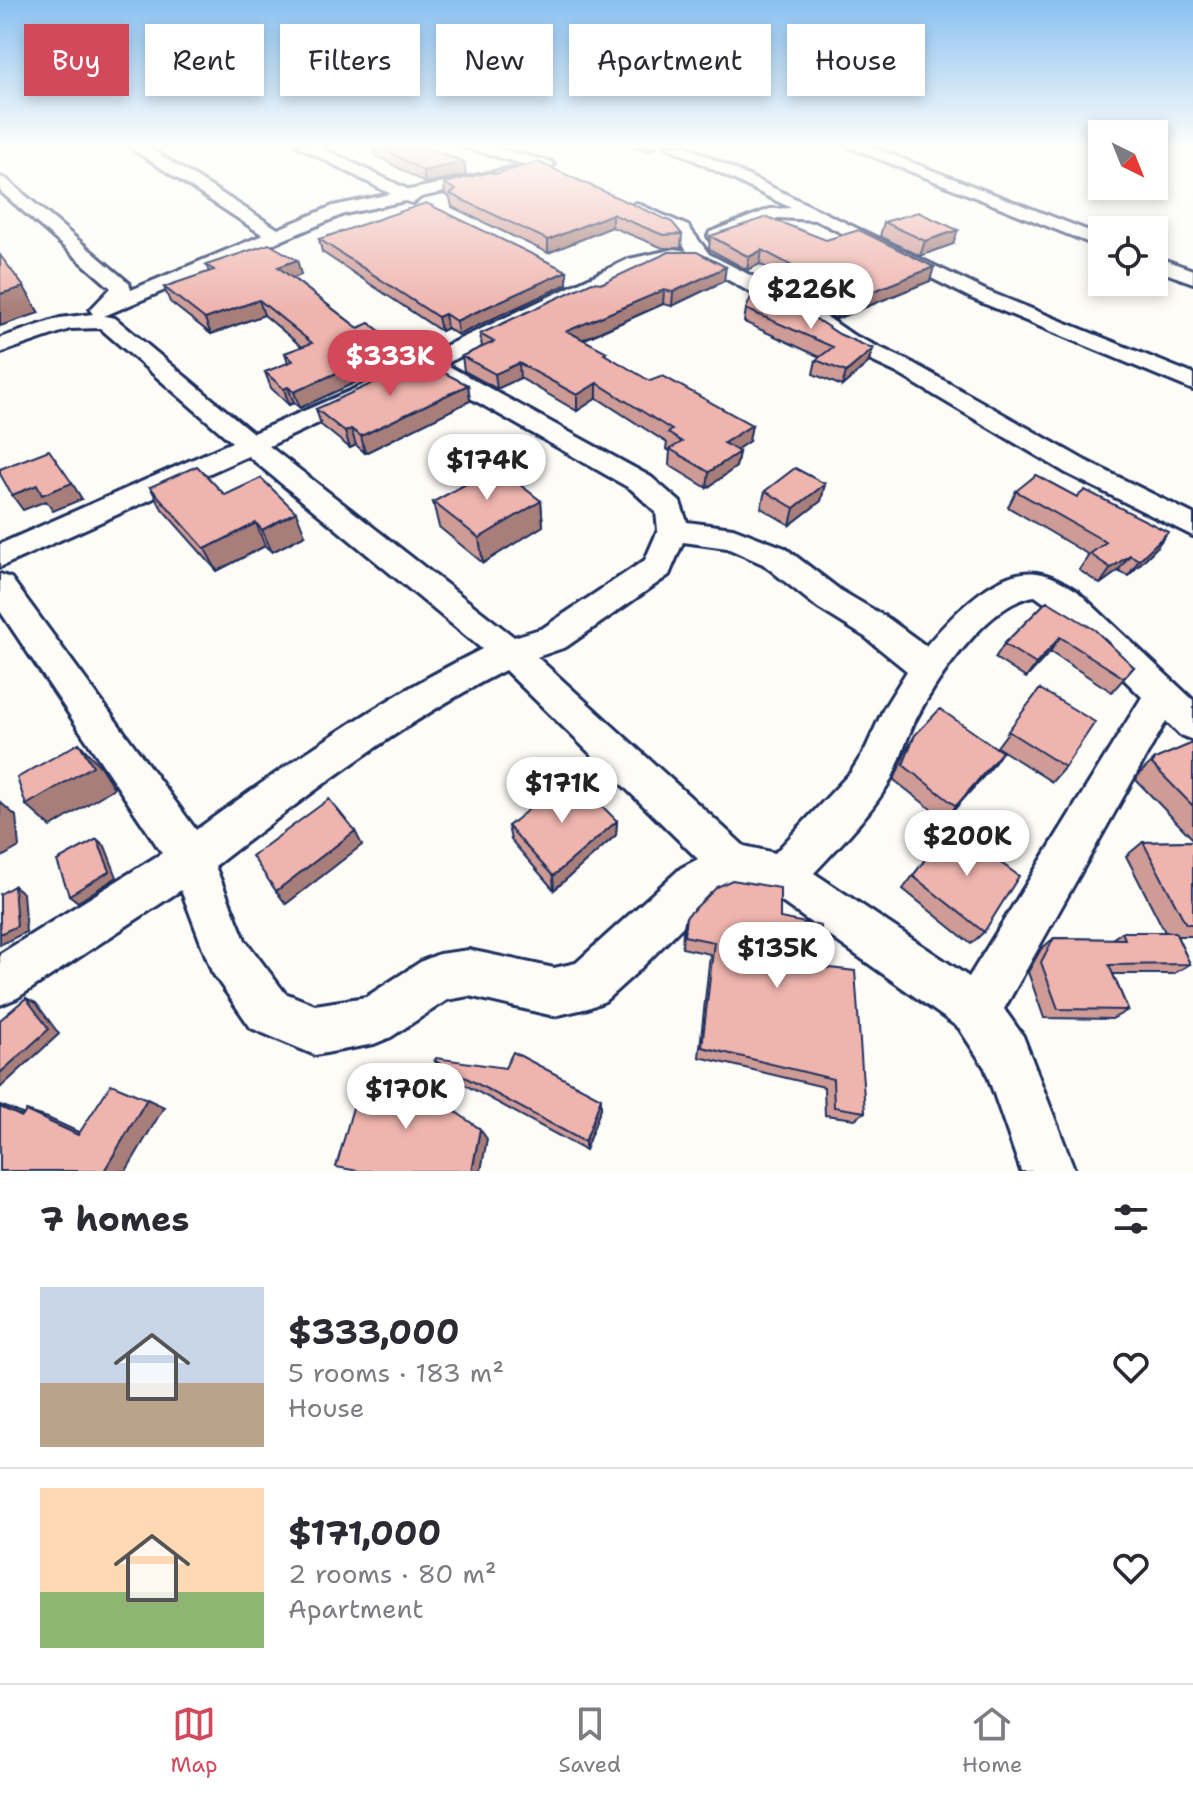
<!DOCTYPE html>
<html lang="en">
<head>
<meta charset="utf-8">
<style>
	:root { --surface:#fff; --page:#f7f7f7; --text:#2b2b33; --muted:#7c7c81; --line:#e1e1e2; --accent:#d1495b }
	body { margin:0; font-family:"Shantell Sans",sans-serif; background:var(--page); color:var(--text); height:100vh; display:flex; flex-direction:column; font-size:30px; white-space:nowrap }
	* { box-sizing:border-box; margin:0 }
	p { font-size:26px; color:var(--muted) }
	.icon { flex:none; width:44px; height:44px; fill:none; stroke:currentColor; stroke-width:2; stroke-linecap:round; stroke-linejoin:round }
	.map { position:relative; height:1171px; overflow:hidden }
	.drawer { display:flex; flex-direction:column; background:var(--surface); flex:1 }
	.drawer>* { flex:none }
	.banner { position:absolute; left:24px; top:24px; width:1146px; height:72px; display:flex; gap:16px }
	.needle { width:52px; rotate:137deg }
	.fabs { position:absolute; left:1088px; top:120px; display:grid; gap:16px }
	.fabs a { display:grid; place-items:center; width:80px; height:80px; border-radius:0px; background:var(--surface); box-shadow:0 4px 12px #0003; font-size:40px }
	.price { position:absolute; translate:-50% -68px; padding:0 18px; border-radius:28px; background:#fff; color:#222; font-size:26px; line-height:52px; filter:drop-shadow(0 2px 4px #0008) }
	.price::after { content:''; position:absolute; left:50%; top:48px; width:24px; height:18px; margin-left:-12px; background:inherit; clip-path:polygon(0 0,100% 0,50% 100%) }
	.price.current { background:var(--accent); color:#fff }
	ul { padding:0; list-style:none }
	li { display:flex; align-items:center; gap:24px; height:200px; padding:0 40px }
	li+li { border-top:2px solid var(--line) }
	li span { display:grid; place-items:center; flex:none; width:224px; height:160px; border-radius:0px; color:#555 }
	li>.icon { margin-inline-start:auto }
	span .icon { width:96px; height:96px; fill:#fffc; stroke-width:1 }
	li b { font-size:34px }
	h2 { display:flex; justify-content:space-between; align-items:center; height:96px; padding:0 40px; font-size:34px }
	.tag { padding:0 28px; border-radius:0px; background:var(--surface); box-shadow:0 4px 12px #0003; font-size:28px; line-height:72px }
	.tag.current { background:var(--accent); color:#fff }
	.dock { display:flex; justify-content:space-around; align-items:center; height:112px; border-top:2px solid var(--line); background:var(--surface); font-size:22px; color:var(--muted) }
	.dock a { display:grid; justify-items:center; gap:4px }
	.dock .current { color:var(--accent) }
	.map>svg:first-child { display:block }
</style>
</head>
<body>
<div class="map">
<svg width="1193" height="1171" viewBox="0 0 1193 1171">
	<rect width="100%" height="100%" fill="#fdfcf7"/>
	<filter id="ink" filterUnits="userSpaceOnUse"><feTurbulence type="fractalNoise" baseFrequency=".0125" numOctaves="2"/><feDisplacementMap in="SourceGraphic" scale="16" xChannelSelector="R" yChannelSelector="G"/><feConvolveMatrix kernelMatrix="1 2 1 2 8 2 1 2 1" color-interpolation-filters="sRGB"/></filter>
	<g filter="url(#ink)">
		<g fill="none" stroke-linecap="round" stroke-linejoin="round">
			<!-- street casing -->
			<g stroke="#1b2f5e" stroke-width="6">
				<path id="street" d="M 128,146 L 146,146 L 278,229 L 333,206 L 391,194 L 298,146 L 318,146 L 409,190 L 526,165 L 460,146 L 488,146 L 552,162 L 554,165 L 546,170 L 421,197 L 413,203 L 405,201 L 344,214 L 104,316 L 115,318 L 253,433 L 350,391 L 629,259 L 675,249 L 687,251 L 676,234 L 630,212 L 627,208 L 636,203 L 688,226 L 709,254 L 814,308 L 853,335 L 913,363 L 1086,461 L 1193,514 L 1193,536 L 1066,473 L 897,373 L 837,345 L 798,318 L 697,263 L 675,261 L 642,268 L 445,364 L 651,477 L 680,502 L 687,522 L 733,528 L 785,548 L 840,590 L 889,619 L 926,646 C 950,618 996,567 1037,573 C 1052,575 1064,583 1077,591 L 1193,700 L 1193,740 L 1180,735 L 1166,721 L 1004,1009 L 1023,1036 L 1075,1171 L 1021,1171 L 985,1068 L 959,1028 L 772,895 L 735,886 L 711,898 L 637,972 L 605,1001 L 588,1008 L 554,1016 L 469,996 L 447,1000 L 391,1037 L 374,1044 L 315,1055 L 251,1028 L 212,972 L 181,890 L 17,998 L 0,1005 L 0,954 L 162,853 L 0,611 L 0,574 L 11,578 L 196,830 C 287,764 381,699 482,649 L 248,456 L 0,567 L 0,544 L 232,442 L 100,328 L 70,329 L 0,353 L 0,338 L 60,318 L 93,314 L 90,310 L 111,288 L 0,191 L 0,177 L 6,179 L 129,283 L 131,290 L 263,235 ZM 426,373 L 631,489 L 656,512 L 658,530 L 645,560 L 543,628 L 514,637 L 269,446 ZM 683,542 L 727,548 L 763,564 L 818,608 L 865,637 L 907,671 L 884,708 L 865,750 L 851,772 L 775,853 L 744,846 L 537,657 L 566,647 L 669,575 ZM 1035,596 L 1053,609 L 1142,697 L 969,977 L 814,873 C 841,844 869,816 889,783 C 900,763 905,741 915,721 C 935,682 988,602 1035,596 ZM 505,670 L 698,859 L 681,868 L 576,963 L 554,968 L 469,950 L 439,954 L 422,961 L 366,997 L 315,1005 L 285,993 L 245,940 L 215,866 C 307,795 401,723 505,670 Z
					M 666,146 L 686,146 L 987,291 L 1193,374 L 1193,390 L 973,299 L 816,220 L 778,218 L 724,240 L 710,240 L 708,236 L 710,232 L 770,209 L 791,208 Z
					M 847,146 L 869,146 L 1102,236 L 1102,248 Z
					M 1154,256 L 1193,270 L 1193,283 L 1154,269 Z"/>
			</g>
			<!-- street -->
			<use href="#street" fill="#fdfcf7" fill-rule="evenodd"/>
		</g>
		<!-- wall -->
		<path fill="#ce9b96" stroke="#1b2f5e" stroke-width="2" d="M 373,146 L 423,146 L 464,162 L 466,175 L 425,183 L 374,154 Z
			M 634,146 L 658,146 L 647,151 Z
			M 490,172 L 682,234 L 681,248 L 663,248 L 612,227 L 548,253 L 452,207 L 450,198 L 445,195 L 444,183 Z
			M 884,222 L 953,244 L 920,256 L 880,236 Z
			M 710,236 L 930,281 L 836,319 L 818,307 L 820,297 L 760,264 L 747,270 L 709,249 Z
			M 319,239 L 567,271 L 567,284 L 458,335 L 447,328 L 441,331 L 322,252 Z
			M 297,260 L 301,275 L 293,278 L 358,328 L 399,345 L 402,361 L 300,408 L 294,403 L 289,405 L 271,388 L 265,372 L 288,363 L 285,353 L 302,347 L 264,315 L 211,334 L 170,302 L 164,287 L 209,272 L 206,265 Z
			M 724,281 L 672,306 L 663,304 L 583,340 L 607,356 L 749,441 L 736,450 L 739,452 L 736,467 L 707,488 L 669,465 L 670,451 L 666,449 L 667,443 L 597,398 L 577,411 L 520,378 L 497,389 L 464,371 L 462,356 L 482,347 L 480,334 L 603,283 Z
			M 746,309 L 873,349 L 868,363 L 842,386 L 813,374 L 816,360 L 820,357 L 744,322 Z
			M 468,385 L 470,401 L 365,453 L 356,445 L 350,448 L 321,425 L 316,409 Z
			M 825,484 L 821,501 L 790,525 L 761,508 L 765,491 Z
			M 150,487 L 225,495 L 305,535 L 272,552 L 265,546 L 217,571 L 162,509 Z
			M 1016,491 L 1156,548 L 1128,576 L 1118,571 L 1100,584 L 1079,570 L 1089,555 L 1008,507 Z
			M 541,501 L 543,526 L 483,563 L 439,527 L 433,502 Z
			M 1047,601 L 1134,667 L 1112,692 L 1050,652 L 1026,678 L 995,658 L 1004,644 Z
			M 1040,689 L 1065,767 L 1052,782 L 997,747 Z
			M 915,735 L 1002,752 L 991,768 L 945,820 L 894,780 L 906,751 Z
			M 1193,743 L 1193,839 L 1136,780 L 1139,774 L 1155,759 Z
			M 617,821 L 616,835 L 554,890 L 511,840 L 508,826 Z
			M 950,826 L 984,932 L 971,944 L 903,889 Z
			M 1193,841 L 1193,936 L 1177,936 L 1190,964 L 1173,974 L 1113,974 L 1128,1010 L 1112,1019 L 1044,1018 L 1028,972 L 1041,949 L 1054,938 L 1112,939 L 1122,932 L 1165,932 L 1126,856 L 1143,842 Z
			M 686,917 L 780,918 L 821,967 L 865,1112 L 855,1119 L 825,1115 L 824,1087 L 699,1057 L 710,954 L 682,948 L 683,930 Z
			M 435,1061 L 601,1108 L 585,1150 L 443,1073 Z"/>
		<!-- shaded-wall -->
		<path fill="#a77e7a" stroke="#1b2f5e" stroke-width="2" d="M 647,146 L 658,146 L 647,151 Z
			M 464,162 L 466,175 L 425,183 L 423,171 Z
			M 612,214 L 612,227 L 548,253 L 548,240 Z
			M 958,230 L 953,244 L 920,256 L 925,241 Z
			M 762,250 L 760,264 L 747,270 L 749,257 Z
			M 297,260 L 301,275 L 283,282 L 278,267 Z
			M 726,267 L 724,281 L 672,306 L 673,292 Z
			M 934,267 L 930,281 L 836,319 L 839,305 Z
			M 567,271 L 567,284 L 458,335 L 456,321 Z
			M 24,287 L 39,313 L 0,326 L 0,294 Z
			M 664,290 L 663,304 L 568,346 L 567,331 Z
			M 259,300 L 264,315 L 211,334 L 205,319 Z
			M 445,314 L 447,328 L 441,331 L 438,317 Z
			M 399,345 L 402,361 L 300,408 L 294,392 Z
			M 873,349 L 868,363 L 842,386 L 846,372 Z
			M 519,363 L 520,378 L 497,389 L 495,374 Z
			M 597,383 L 597,398 L 577,411 L 577,395 Z
			M 468,385 L 470,401 L 365,453 L 361,436 Z
			M 288,387 L 294,403 L 289,405 L 284,389 Z
			M 752,425 L 749,441 L 722,459 L 724,443 Z
			M 351,429 L 356,445 L 350,448 L 345,432 Z
			M 739,452 L 736,467 L 707,488 L 709,472 Z
			M 72,483 L 82,499 L 53,511 L 46,501 L 23,510 L 12,495 L 37,485 Z
			M 825,484 L 821,501 L 790,525 L 794,508 Z
			M 541,501 L 543,526 L 483,563 L 479,538 Z
			M 296,512 L 305,535 L 272,552 L 262,530 Z
			M 256,523 L 265,546 L 217,571 L 205,549 Z
			M 1168,532 L 1156,548 L 1128,576 L 1139,560 Z
			M 1130,555 L 1118,571 L 1100,584 L 1111,568 Z
			M 1060,637 L 1050,652 L 1026,678 L 1036,664 Z
			M 79,743 L 100,766 L 114,788 L 51,827 L 26,805 Z
			M 1002,752 L 991,768 L 945,820 L 956,806 Z
			M 0,802 L 16,816 L 19,847 L 0,858 Z
			M 617,821 L 616,835 L 554,890 L 553,876 Z
			M 355,831 L 362,845 L 286,904 L 276,891 Z
			M 97,839 L 105,846 L 117,877 L 78,902 L 69,895 Z
			M 14,886 L 23,893 L 26,932 L 0,945 L 0,934 Z
			M 26,998 L 36,1003 L 59,1034 L 0,1088 L 0,1073 Z
			M 601,1098 L 601,1108 L 585,1150 L 585,1142 Z
			M 147,1099 L 164,1107 L 126,1171 L 104,1171 Z
			M 0,1105 L 11,1109 L 44,1124 L 22,1117 L 0,1107 Z
			M 26,1111 L 48,1118 L 98,1141 L 78,1135 Z
			M 480,1129 L 487,1139 L 481,1171 L 472,1171 Z"/>
		<!-- building -->
		<path fill="#efb4ae" stroke="#1b2f5e" stroke-width="2" d="M 380,146 L 423,146 L 464,162 L 423,171 Z
			M 538,162 L 672,222 L 682,234 L 663,235 L 612,214 L 548,240 L 450,194 L 456,190 L 444,183 L 490,172 L 495,174 Z
			M 426,203 L 567,271 L 456,321 L 445,314 L 438,317 L 319,239 Z
			M 918,212 L 958,230 L 925,241 L 884,222 Z
			M 767,217 L 826,240 L 859,230 L 934,267 L 839,305 L 821,293 L 832,287 L 762,250 L 749,257 L 710,236 Z
			M 269,244 L 297,260 L 278,267 L 358,328 L 369,323 L 399,345 L 294,392 L 288,387 L 284,389 L 265,372 L 293,361 L 285,353 L 312,343 L 259,300 L 205,319 L 164,287 L 214,270 L 206,265 Z
			M 669,252 L 697,252 L 726,267 L 673,292 L 664,290 L 567,331 L 607,352 L 604,354 L 650,381 L 663,376 L 752,425 L 724,443 L 739,452 L 709,472 L 670,449 L 682,442 L 668,433 L 672,430 L 597,383 L 577,395 L 519,363 L 495,374 L 462,356 L 494,342 L 480,334 L 592,282 L 603,283 Z
			M 0,255 L 24,287 L 0,294 Z
			M 754,290 L 802,310 L 839,334 L 873,349 L 846,372 L 816,360 L 833,347 L 746,309 Z
			M 421,361 L 468,385 L 361,436 L 351,429 L 345,432 L 316,409 Z
			M 49,450 L 72,483 L 42,495 L 37,485 L 12,495 L 0,474 L 0,469 Z
			M 197,466 L 225,495 L 261,478 L 296,512 L 262,530 L 256,523 L 205,549 L 150,487 Z
			M 497,467 L 541,501 L 479,538 L 433,502 Z
			M 795,468 L 825,484 L 794,508 L 765,491 Z
			M 1036,475 L 1077,497 L 1085,490 L 1168,532 L 1139,560 L 1130,555 L 1111,568 L 1090,554 L 1106,542 L 1016,491 Z
			M 1047,601 L 1095,630 L 1134,667 L 1124,678 L 1060,637 L 1036,664 L 1004,644 Z
			M 1040,689 L 1095,722 L 1065,767 L 1008,731 Z
			M 940,709 L 1002,752 L 956,806 L 903,765 L 915,735 Z
			M 79,743 L 93,766 L 26,805 L 17,778 Z
			M 1193,743 L 1193,806 L 1152,764 L 1155,759 Z
			M 571,775 L 617,821 L 553,876 L 508,826 Z
			M 329,799 L 355,831 L 276,891 L 252,856 Z
			M 950,826 L 1019,876 L 984,932 L 913,876 Z
			M 97,839 L 110,871 L 69,895 L 57,861 Z
			M 1193,841 L 1193,924 L 1186,924 L 1143,842 Z
			M 732,880 L 780,888 L 780,918 L 821,926 L 821,967 L 855,971 L 865,1112 L 834,1107 L 833,1079 L 702,1047 L 714,942 L 684,936 L 686,917 L 717,887 Z
			M 14,886 L 17,926 L 0,934 L 0,894 Z
			M 1122,932 L 1175,932 L 1190,964 L 1109,965 L 1128,1010 L 1058,1009 L 1041,962 L 1054,938 L 1125,939 Z
			M 26,998 L 49,1029 L 0,1073 L 0,1020 Z
			M 513,1052 L 601,1098 L 585,1142 L 435,1061 L 436,1058 L 505,1068 Z
			M 362,1076 L 416,1084 L 480,1129 L 472,1171 L 358,1171 L 336,1167 Z
			M 111,1084 L 147,1099 L 104,1171 L 0,1171 L 0,1107 L 22,1117 L 26,1111 L 78,1135 Z"/>
	</g>
	<!-- sky -->
	<linearGradient id="sky" x2="0" y2="1"><stop stop-color="#89c0f0"/><stop offset="0.47" stop-color="#fefefb"/><stop offset="1" stop-color="#fefefb" stop-opacity="0"/></linearGradient>
	<rect width="1193" height="310" fill="url(#sky)"/>
</svg>
<div class="fabs">
<a><svg class="needle" viewBox="-14 -14 28 28"><path d="M0-13l5 13h-10z" fill="#e53935"/><path d="M0 13l5-13h-10z" fill="#7c7c81"/></svg></a>
<a><svg class="icon" aria-label="locate" viewBox="0 0 24 24"><circle cx="12" cy="12" r="6"/><path d="M12 2v4M12 18v4M2 12h4M18 12h4"/></svg></a>
</div>
<b class="price" style="left:811px;top:331px">$226K</b>
<b class="price current" style="left:390px;top:398px">$333K</b>
<b class="price" style="left:487px;top:502px">$174K</b>
<b class="price" style="left:562px;top:825px">$171K</b>
<b class="price" style="left:967px;top:878px">$200K</b>
<b class="price" style="left:777px;top:990px">$135K</b>
<b class="price" style="left:406px;top:1131px">$170K</b>
<div class="banner">
<a class="tag current">Buy</a>
<a class="tag">Rent</a>
<a class="tag">Filters</a>
<a class="tag">New</a>
<a class="tag">Apartment</a>
<a class="tag">House</a>
</div>
</div>
<section class="drawer">
<h2>7 homes<svg class="icon" aria-label="filters" viewBox="0 0 24 24"><path d="M4 7h16M4 17h16"/><circle cx="9" cy="7" r="2"/><circle cx="15" cy="17" r="2"/></svg></h2>
<ul>
<li><span style="background:linear-gradient(#c9d6e8 60%,#b9a48a 0)"><svg class="icon" aria-label="home" viewBox="0 0 24 24"><path d="M3 11l9-7 9 7M6 9v11h12V9"/></svg></span><div><b>$333,000</b><p>5 rooms · 183 m²</p><p>House</p></div><svg class="icon" aria-label="heart" viewBox="0 0 24 24"><path d="M12 20l-8-8c-3-5 5-10 8-4 3-6 11-1 8 4z"/></svg></li>
<li><span style="background:linear-gradient(#ffd9b3 65%,#8fb573 0)"><svg class="icon" aria-label="home" viewBox="0 0 24 24"><path d="M3 11l9-7 9 7M6 9v11h12V9"/></svg></span><div><b>$171,000</b><p>2 rooms · 80 m²</p><p>Apartment</p></div><svg class="icon" aria-label="heart" viewBox="0 0 24 24"><path d="M12 20l-8-8c-3-5 5-10 8-4 3-6 11-1 8 4z"/></svg></li>
</ul>
</section>
<nav class="dock">
<a class="current"><svg class="icon" aria-label="map" viewBox="0 0 24 24"><path d="M3 6l6-2 6 2 6-2v14l-6 2-6-2-6 2zM9 4v14M15 6v14"/></svg>Map</a>
<a><svg class="icon" aria-label="saved" viewBox="0 0 24 24"><path d="M7 4h10v16l-5-4-5 4z"/></svg>Saved</a>
<a><svg class="icon" aria-label="home" viewBox="0 0 24 24"><path d="M3 11l9-7 9 7M6 9v11h12V9"/></svg>Home</a>
</nav>
</body>
</html>
